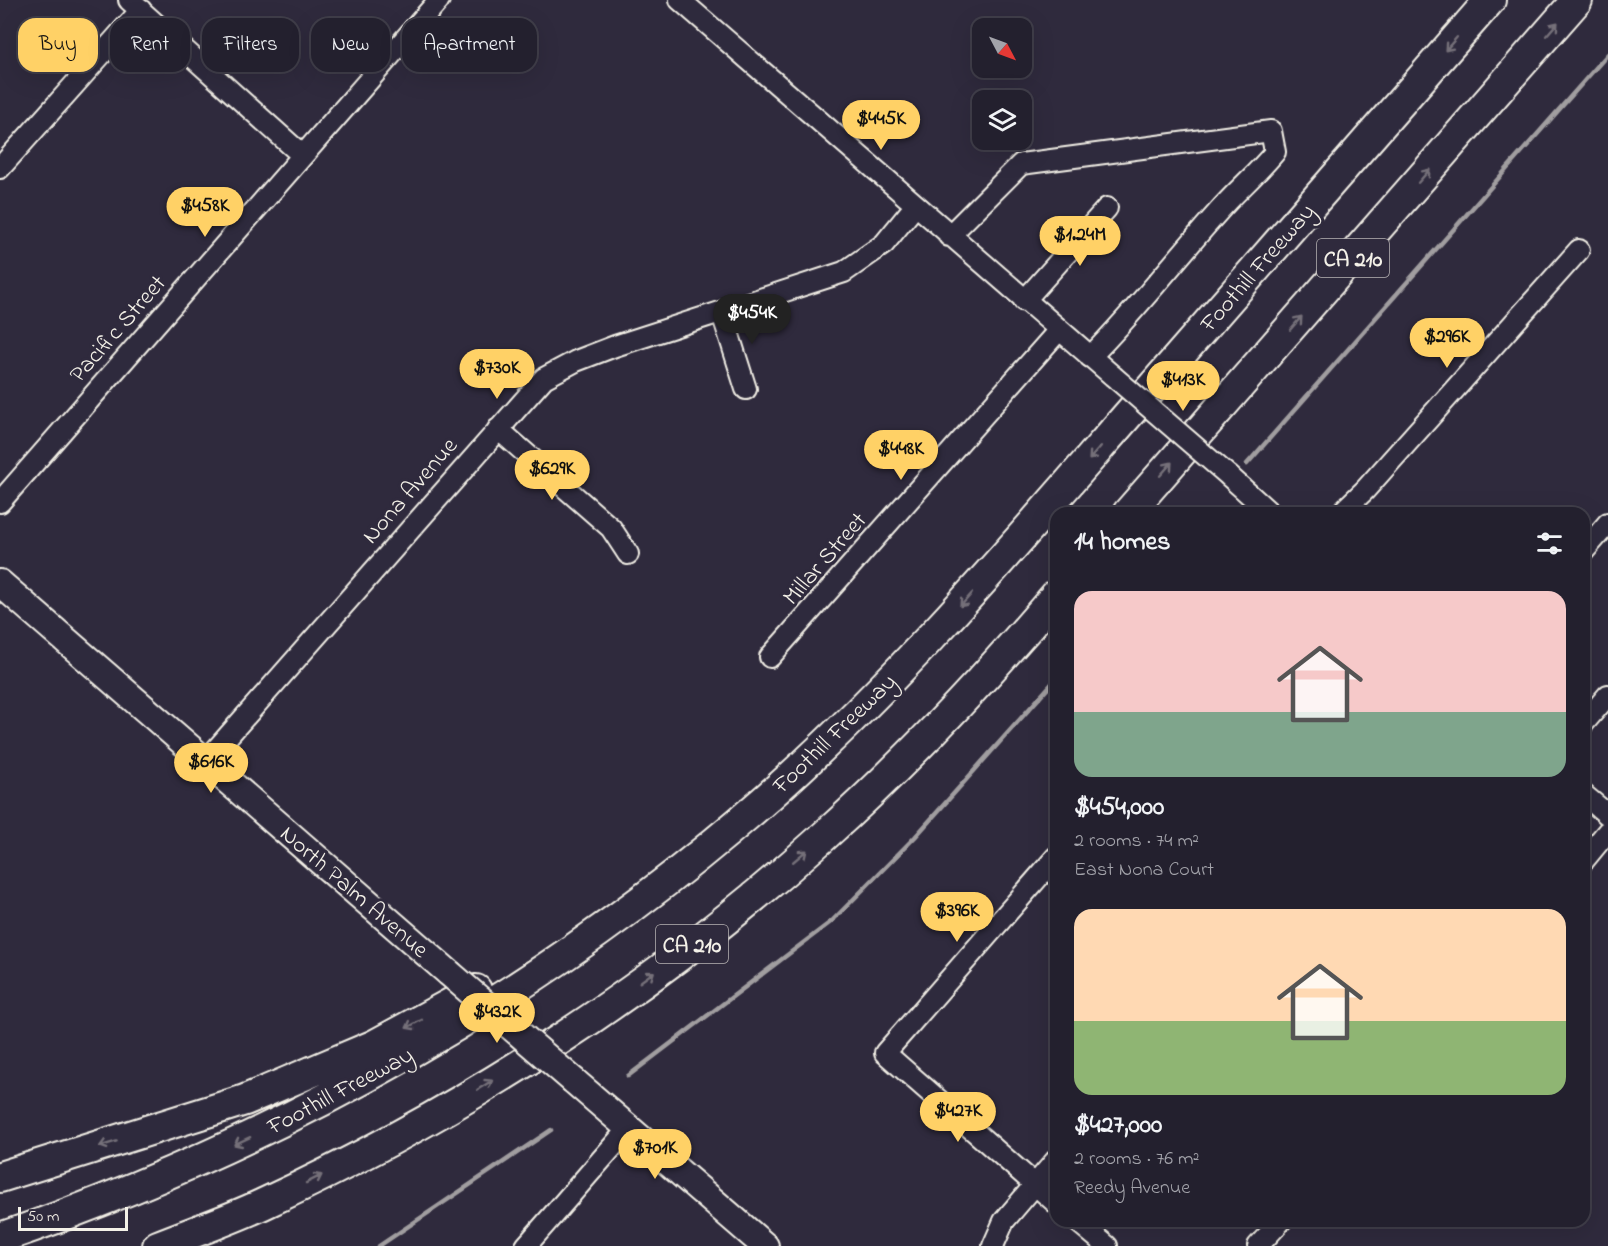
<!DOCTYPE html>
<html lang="en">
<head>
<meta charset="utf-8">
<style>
	:root { --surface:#23202e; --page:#2f2d3a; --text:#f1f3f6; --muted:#a3a3aa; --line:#403e4a; --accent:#ffd166 }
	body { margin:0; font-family:"Indie Flower",sans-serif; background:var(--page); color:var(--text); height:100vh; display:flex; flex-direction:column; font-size:22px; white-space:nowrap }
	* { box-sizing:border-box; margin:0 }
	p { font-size:20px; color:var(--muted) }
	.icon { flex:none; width:33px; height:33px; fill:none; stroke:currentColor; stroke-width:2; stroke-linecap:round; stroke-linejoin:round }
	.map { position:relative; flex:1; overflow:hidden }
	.details { position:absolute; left:1050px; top:507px; width:540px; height:720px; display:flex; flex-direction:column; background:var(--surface); border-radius:18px; box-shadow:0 6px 24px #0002,0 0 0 2px var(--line) }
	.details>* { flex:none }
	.top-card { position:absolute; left:18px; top:18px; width:570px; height:54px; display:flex; gap:12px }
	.needle { width:39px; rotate:131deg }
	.fabs { position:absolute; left:972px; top:18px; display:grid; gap:12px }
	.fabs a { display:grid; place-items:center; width:60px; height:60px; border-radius:12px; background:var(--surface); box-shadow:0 6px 24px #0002,0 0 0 2px var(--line); font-size:30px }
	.scale { position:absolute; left:18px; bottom:15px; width:110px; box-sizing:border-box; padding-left:6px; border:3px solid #f4f1e8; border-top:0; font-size:16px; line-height:21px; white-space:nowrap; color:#f4f1e8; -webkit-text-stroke:4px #2f2a3d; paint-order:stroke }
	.price { position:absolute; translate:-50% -51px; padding:0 14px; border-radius:21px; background:var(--accent); color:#111; font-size:20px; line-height:39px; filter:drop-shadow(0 2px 3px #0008) }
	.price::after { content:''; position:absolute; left:50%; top:36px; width:18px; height:14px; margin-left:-9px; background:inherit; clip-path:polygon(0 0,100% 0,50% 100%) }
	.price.on { background:#222; color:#fff }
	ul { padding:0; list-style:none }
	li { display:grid; align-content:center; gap:12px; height:318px; padding:0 24px }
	li span { display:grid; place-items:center; height:186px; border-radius:18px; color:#555 }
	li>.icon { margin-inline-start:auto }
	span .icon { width:108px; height:108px; fill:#fffc; stroke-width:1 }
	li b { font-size:26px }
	h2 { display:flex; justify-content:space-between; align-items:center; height:72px; padding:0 24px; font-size:26px }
	.pill { padding:0 21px; border-radius:18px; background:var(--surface); box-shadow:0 6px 24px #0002,0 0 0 2px var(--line); font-size:21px; line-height:54px }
	.pill.on { background:var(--accent); color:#111 }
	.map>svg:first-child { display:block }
</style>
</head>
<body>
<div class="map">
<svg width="1608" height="1246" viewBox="0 0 1608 1246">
	<rect width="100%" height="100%" fill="#2f2a3d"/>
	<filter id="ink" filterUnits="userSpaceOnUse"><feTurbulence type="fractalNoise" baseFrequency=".0167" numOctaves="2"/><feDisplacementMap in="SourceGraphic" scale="12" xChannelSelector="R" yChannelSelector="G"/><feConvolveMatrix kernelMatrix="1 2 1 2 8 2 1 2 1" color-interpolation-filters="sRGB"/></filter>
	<g filter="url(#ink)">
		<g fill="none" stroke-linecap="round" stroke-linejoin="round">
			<!-- stream -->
			<path stroke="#a19ea0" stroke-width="4.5" d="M 1247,464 L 1608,54
				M 628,1076 L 832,921 L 915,837 L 1056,679
				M 379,1246 L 551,1130"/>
			<!-- minor casing -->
			<g stroke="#f4f1e8" stroke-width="24">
				<path id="minor" d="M 129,0 L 302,155
					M 680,0 L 1113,376
					M 0,168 L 141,10
					M 949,236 L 1021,164 L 1271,131 L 1275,152 C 1257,174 1236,191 1218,212 C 1175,260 1136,311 1090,357
					M 1024,301 L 1107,208
					M 722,313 L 746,389
					M 498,429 L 611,528 L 628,554
					M 1229,476 L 1270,513
					M 0,502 L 439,0
					M 1341,513 L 1365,490 L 1579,250
					M 1584,551 L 1608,523
					M 770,657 L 1059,330
					M 1584,723 L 1608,695
					M 206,761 L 544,378 L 576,361 L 615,346 L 844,272 L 884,244 L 915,206
					M 1584,795 L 1608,815
					M 1056,857 L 885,1053 L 1056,1203
					M 1584,860 L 1608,831
					M 1077,1221 L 1107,1246
					M 526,1246 L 628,1129
					M 993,1246 L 1004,1221 L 1056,1160
					M 1258,1246 L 1281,1221"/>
			</g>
			<!-- major casing -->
			<g stroke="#f4f1e8" stroke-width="30">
				<path id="major" d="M 0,583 L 449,973
					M 574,1081 L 765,1246"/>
			</g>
			<!-- highway casing -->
			<g stroke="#f4f1e8" stroke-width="34">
				<path id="highway" d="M 1128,513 L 1577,0
					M 0,1177 L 245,1100 L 375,1045 L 476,990
					M 0,1238 C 280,1142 544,994 767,798 C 896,684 1007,554 1119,425 C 1243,283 1366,142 1490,0
					M 158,1246 C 193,1232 229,1220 263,1204 C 464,1111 657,987 822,838 C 906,763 983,681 1056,595"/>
			</g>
			<!-- minor -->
			<use href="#minor" stroke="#2f2a3d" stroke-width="20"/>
			<!-- major -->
			<use href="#major" stroke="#2f2a3d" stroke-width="26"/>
			<!-- highway -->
			<use href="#highway" stroke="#2f2a3d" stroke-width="30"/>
			<!-- minor-bridge casing -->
			<g stroke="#f4f1e8" stroke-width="24" stroke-linecap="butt">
				<path id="minor-bridge" d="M 1113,376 L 1229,476"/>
			</g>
			<!-- major-bridge casing -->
			<g stroke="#f4f1e8" stroke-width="30" stroke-linecap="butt">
				<path id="major-bridge" d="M 449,973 L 574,1081"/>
			</g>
			<!-- minor-bridge -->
			<use href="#minor-bridge" stroke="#2f2a3d" stroke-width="20"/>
			<!-- major-bridge -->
			<use href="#major-bridge" stroke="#2f2a3d" stroke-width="26"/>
		</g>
		<!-- one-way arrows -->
		<defs><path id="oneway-shaft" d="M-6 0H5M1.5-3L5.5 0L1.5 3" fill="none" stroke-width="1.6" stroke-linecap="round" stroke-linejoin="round" transform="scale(1.5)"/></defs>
		<g stroke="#747079">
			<use href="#oneway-shaft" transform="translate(1552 29) rotate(-49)"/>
			<use href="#oneway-shaft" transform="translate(1451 44) rotate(131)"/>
			<use href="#oneway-shaft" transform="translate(1424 176) rotate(-49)"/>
			<use href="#oneway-shaft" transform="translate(1296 323) rotate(-49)"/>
			<use href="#oneway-shaft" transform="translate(1095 453) rotate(131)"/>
			<use href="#oneway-shaft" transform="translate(1166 469) rotate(-49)"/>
			<use href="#oneway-shaft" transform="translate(966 600) rotate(132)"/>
			<use href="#oneway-shaft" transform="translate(800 856) rotate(-40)"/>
			<use href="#oneway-shaft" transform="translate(647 977) rotate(-36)"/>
			<use href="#oneway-shaft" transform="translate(414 1024) rotate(152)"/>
			<use href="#oneway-shaft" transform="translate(485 1085) rotate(-32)"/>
			<use href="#oneway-shaft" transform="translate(242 1141) rotate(155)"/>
			<use href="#oneway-shaft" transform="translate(108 1144) rotate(163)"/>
			<use href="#oneway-shaft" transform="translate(314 1179) rotate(-27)"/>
		</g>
	</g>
	<g text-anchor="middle" stroke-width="6" stroke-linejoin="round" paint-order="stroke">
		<!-- shield labels -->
		<g fill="#2f2a3d" stroke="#b9b5b5" stroke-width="1.5">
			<rect x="1317" y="239" width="72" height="38" rx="4.5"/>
			<rect x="656" y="925" width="72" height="38" rx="4.5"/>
		</g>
		<g font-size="22" font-weight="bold" fill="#f4f1e8">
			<text x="1353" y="266">CA 210</text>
			<text x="692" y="952">CA 210</text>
		</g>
		<!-- street labels -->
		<g font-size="24" fill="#f4f1e8" stroke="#2f2a3d">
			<text transform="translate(1257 267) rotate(-49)" y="8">Foothill Freeway</text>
			<text transform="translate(117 328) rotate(-49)" y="8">Pacific Street</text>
			<text transform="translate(409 490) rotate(-49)" y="8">Nona Avenue</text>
			<text transform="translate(824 558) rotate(-49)" y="8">Millar Street</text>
			<text transform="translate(834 733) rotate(-44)" y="8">Foothill Freeway</text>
			<text transform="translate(355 891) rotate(41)" y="8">North Palm Avenue</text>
			<text transform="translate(340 1090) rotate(-28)" y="8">Foothill Freeway</text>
		</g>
	</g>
</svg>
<div class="fabs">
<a><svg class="needle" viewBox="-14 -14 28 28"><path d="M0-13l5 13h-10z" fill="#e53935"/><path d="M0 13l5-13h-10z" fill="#a3a3aa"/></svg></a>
<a><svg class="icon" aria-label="layers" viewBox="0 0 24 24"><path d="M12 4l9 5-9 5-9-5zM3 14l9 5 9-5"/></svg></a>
</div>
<div class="scale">50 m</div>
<b class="price" style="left:881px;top:151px">$445K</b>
<b class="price" style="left:205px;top:238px">$458K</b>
<b class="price" style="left:1080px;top:267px">$1.24M</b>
<b class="price on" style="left:752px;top:345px">$454K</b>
<b class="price" style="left:1447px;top:369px">$296K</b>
<b class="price" style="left:497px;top:400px">$730K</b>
<b class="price" style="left:1183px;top:412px">$413K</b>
<b class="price" style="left:901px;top:481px">$448K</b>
<b class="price" style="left:552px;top:501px">$629K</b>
<b class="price" style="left:211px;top:794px">$616K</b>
<b class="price" style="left:957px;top:943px">$396K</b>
<b class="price" style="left:497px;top:1044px">$432K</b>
<b class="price" style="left:958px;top:1143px">$427K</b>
<b class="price" style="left:655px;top:1180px">$701K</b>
<div class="top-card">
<a class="pill on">Buy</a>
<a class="pill">Rent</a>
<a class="pill">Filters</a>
<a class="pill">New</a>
<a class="pill">Apartment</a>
</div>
<section class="details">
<h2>14 homes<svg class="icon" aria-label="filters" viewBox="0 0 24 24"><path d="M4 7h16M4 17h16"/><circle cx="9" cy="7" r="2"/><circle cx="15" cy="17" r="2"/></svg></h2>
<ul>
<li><span style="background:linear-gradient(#f6c9c9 65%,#7fa58c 0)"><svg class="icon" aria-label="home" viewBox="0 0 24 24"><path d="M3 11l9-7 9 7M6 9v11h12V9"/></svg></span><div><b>$454,000</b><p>2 rooms · 74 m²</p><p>East Nona Court</p></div></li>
<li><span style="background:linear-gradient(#ffd9b3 60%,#8fb573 0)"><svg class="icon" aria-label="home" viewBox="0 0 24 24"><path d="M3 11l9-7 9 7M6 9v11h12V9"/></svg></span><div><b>$427,000</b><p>2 rooms · 76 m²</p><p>Reedy Avenue</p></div></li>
</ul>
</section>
</div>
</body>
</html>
